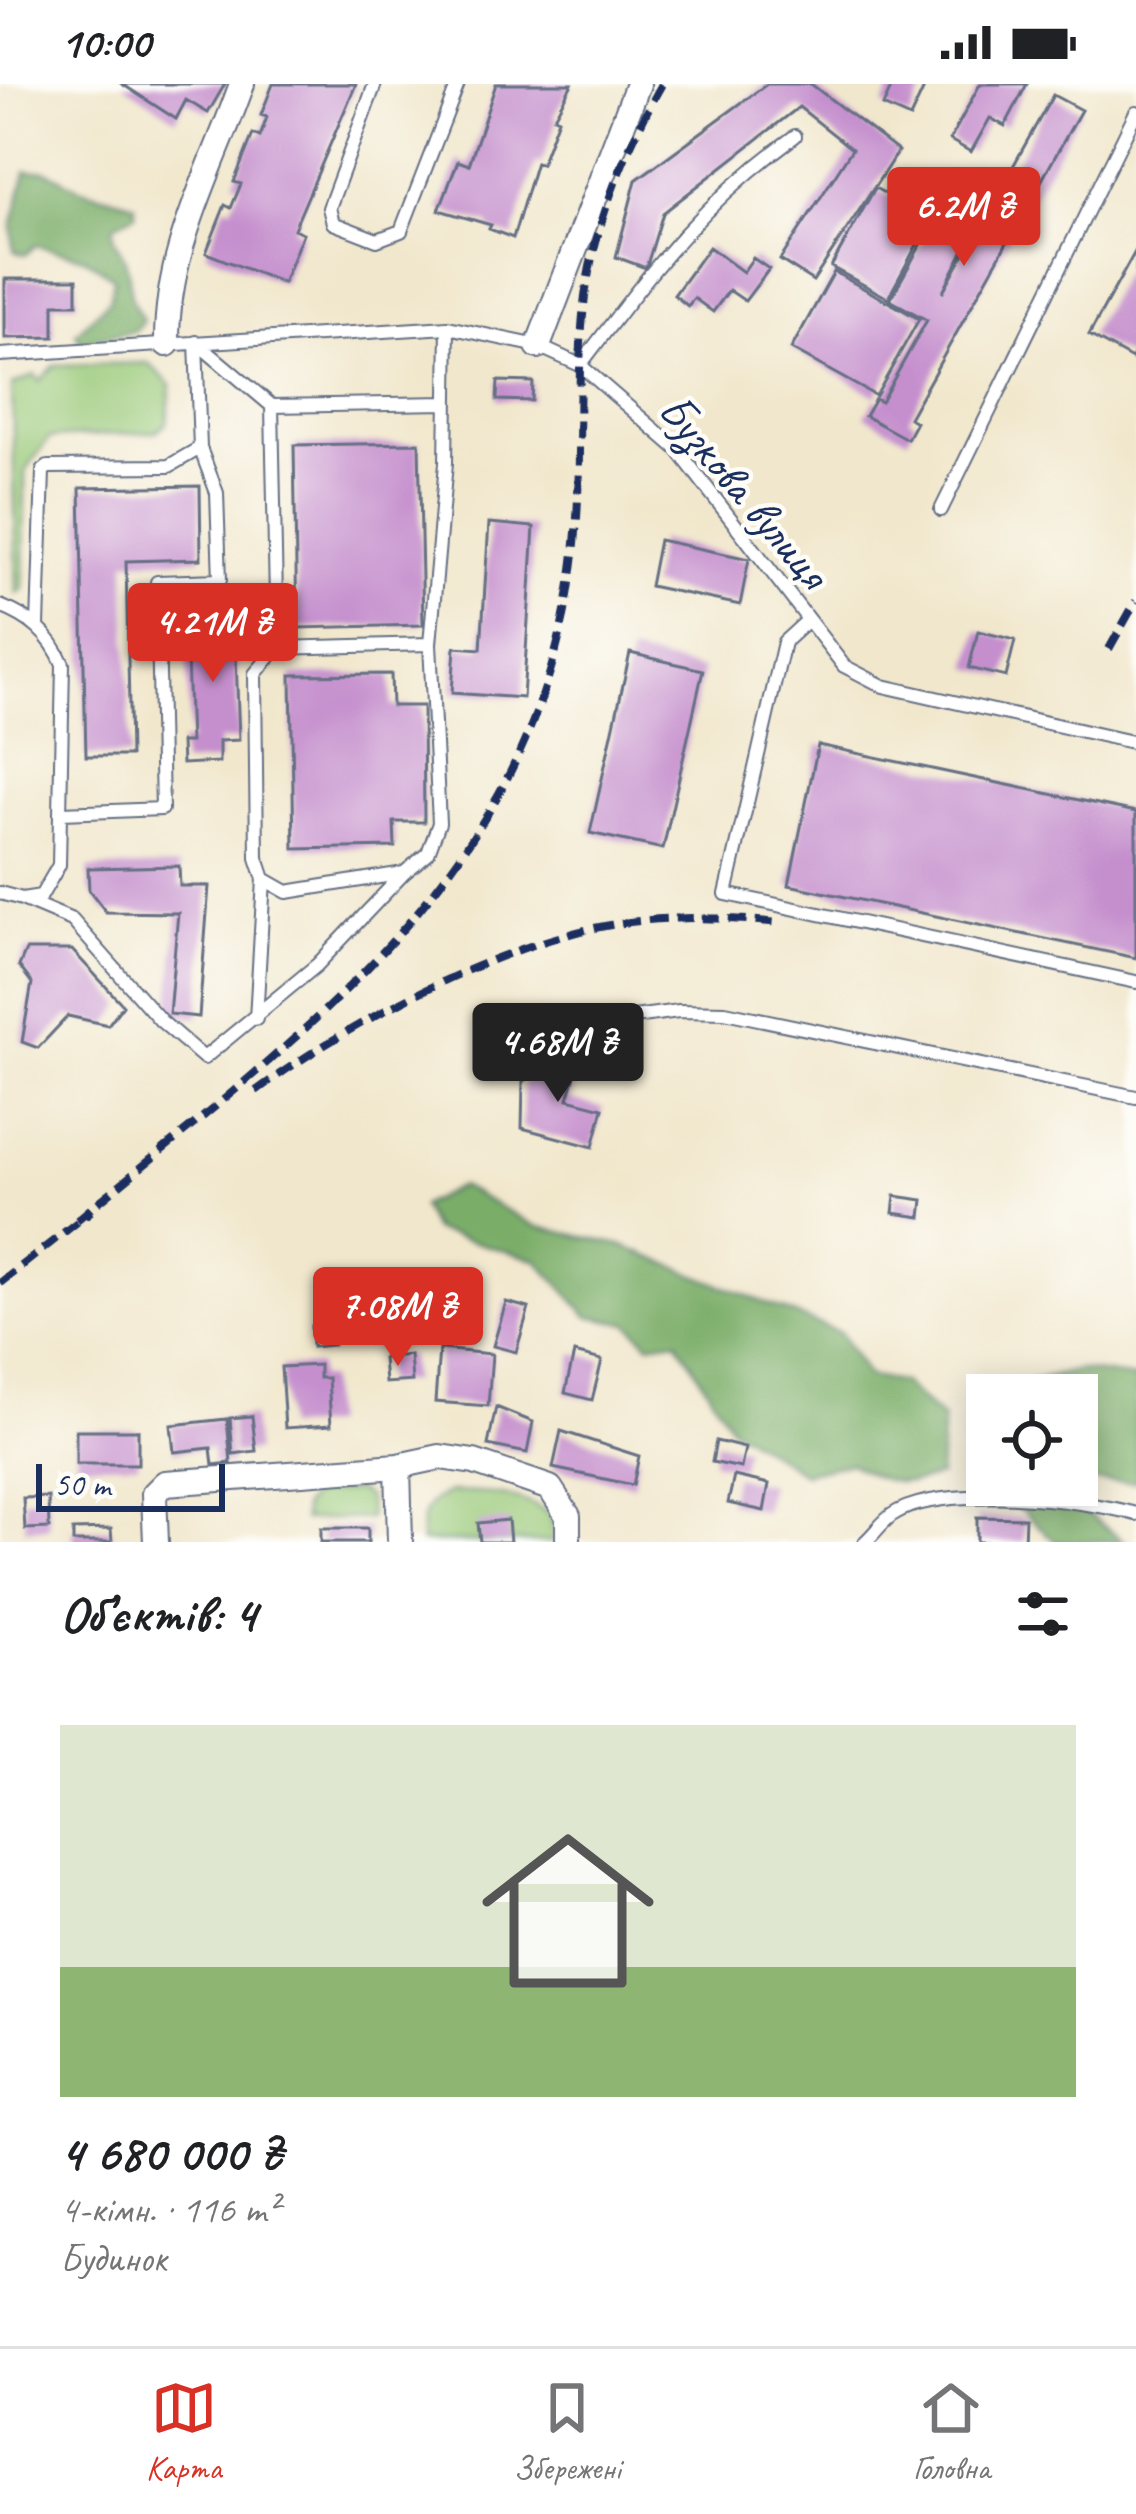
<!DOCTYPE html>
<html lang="uk">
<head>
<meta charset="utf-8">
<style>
	:root { --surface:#fff; --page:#f2f2f2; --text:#202124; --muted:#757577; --line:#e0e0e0; --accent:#d93025 }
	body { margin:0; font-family:Caveat,sans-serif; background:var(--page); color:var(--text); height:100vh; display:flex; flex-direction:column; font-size:45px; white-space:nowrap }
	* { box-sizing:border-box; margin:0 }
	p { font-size:39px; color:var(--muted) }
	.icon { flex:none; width:66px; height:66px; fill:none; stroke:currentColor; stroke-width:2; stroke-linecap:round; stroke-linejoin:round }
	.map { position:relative; height:1458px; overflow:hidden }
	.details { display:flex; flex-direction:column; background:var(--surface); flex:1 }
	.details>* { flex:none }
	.tools { position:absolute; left:966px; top:1290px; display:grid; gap:24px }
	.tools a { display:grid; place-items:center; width:132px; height:132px; border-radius:0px; background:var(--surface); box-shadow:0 6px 30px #0003; font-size:60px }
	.scale { position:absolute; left:36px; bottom:30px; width:189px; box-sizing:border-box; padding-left:12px; border:6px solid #1b2f5e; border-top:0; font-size:33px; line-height:42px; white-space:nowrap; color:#1b2f5e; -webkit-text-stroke:9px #fdfcf7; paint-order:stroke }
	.price { position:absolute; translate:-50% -102px; padding:0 27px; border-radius:12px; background:var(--accent); color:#fff; font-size:39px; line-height:78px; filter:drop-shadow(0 3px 6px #0008) }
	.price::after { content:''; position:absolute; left:50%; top:72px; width:36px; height:27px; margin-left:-18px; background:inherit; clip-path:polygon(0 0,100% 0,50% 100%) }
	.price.on { background:#222; color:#fff }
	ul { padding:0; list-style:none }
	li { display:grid; align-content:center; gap:24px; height:636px; padding:0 60px }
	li+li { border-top:3px solid var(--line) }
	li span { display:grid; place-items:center; height:372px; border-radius:0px; color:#555 }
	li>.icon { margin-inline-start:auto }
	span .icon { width:216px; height:216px; fill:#fffc; stroke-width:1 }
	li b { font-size:51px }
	h2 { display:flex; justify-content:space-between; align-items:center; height:144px; padding:0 60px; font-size:51px }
	.status { display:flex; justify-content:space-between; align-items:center; height:84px; padding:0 60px; background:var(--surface); direction:ltr }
	.status svg { height:33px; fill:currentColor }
	.tabs { display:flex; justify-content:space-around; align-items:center; height:168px; border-top:3px solid var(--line); background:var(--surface); font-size:33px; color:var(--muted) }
	.tabs a { display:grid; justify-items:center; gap:6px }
	.tabs .on { color:var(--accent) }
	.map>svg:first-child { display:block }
</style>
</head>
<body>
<div class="status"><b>10:00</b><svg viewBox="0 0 49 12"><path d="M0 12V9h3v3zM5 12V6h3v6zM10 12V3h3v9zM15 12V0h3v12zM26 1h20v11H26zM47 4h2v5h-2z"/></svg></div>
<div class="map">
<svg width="1136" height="1458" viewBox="0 0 1136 1458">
	<rect width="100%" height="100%" fill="#fdfcf7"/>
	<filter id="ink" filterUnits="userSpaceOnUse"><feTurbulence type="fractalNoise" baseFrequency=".00833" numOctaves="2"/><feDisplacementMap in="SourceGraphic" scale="24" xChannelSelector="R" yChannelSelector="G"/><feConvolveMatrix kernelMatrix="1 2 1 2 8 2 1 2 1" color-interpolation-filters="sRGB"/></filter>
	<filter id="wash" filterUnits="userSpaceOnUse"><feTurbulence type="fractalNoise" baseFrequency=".004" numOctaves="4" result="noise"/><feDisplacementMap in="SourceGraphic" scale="48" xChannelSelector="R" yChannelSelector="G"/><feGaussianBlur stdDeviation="2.7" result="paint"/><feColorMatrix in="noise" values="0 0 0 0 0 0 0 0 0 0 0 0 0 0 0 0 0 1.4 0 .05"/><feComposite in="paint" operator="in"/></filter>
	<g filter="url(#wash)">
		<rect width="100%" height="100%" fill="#f1e7cc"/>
		<!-- green -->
		<path fill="#99c978" stroke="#5a7c6b" stroke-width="3" d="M 148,279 L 171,301 L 167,339 L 155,348 L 49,354 L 25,388 L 24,505 L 17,509 L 12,301 L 35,291 L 40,297 L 55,281 Z
			M 356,1406 L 368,1414 L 369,1434 L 303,1436 L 303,1422 L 314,1410 Z
			M 450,1408 C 490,1409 519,1408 552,1432 L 552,1458 L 421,1458 C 421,1430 424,1419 450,1408 Z"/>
		<!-- forest -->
		<path fill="#7aad68" stroke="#4a6e63" stroke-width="3" d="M 45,86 L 81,105 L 135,120 L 135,130 L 114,141 C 112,159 121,163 126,179 C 135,205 122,203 143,236 L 135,247 L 80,258 L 76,249 L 110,215 L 114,194 L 85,174 L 36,161 L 25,171 L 14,167 L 12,143 L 26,87 Z
			M 460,1102 L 538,1143 L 621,1161 L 840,1249 L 867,1292 L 902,1299 L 943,1336 L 939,1392 C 902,1404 884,1399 850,1379 L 803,1389 L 731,1343 L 677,1256 L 649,1260 L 630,1240 L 588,1232 L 537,1176 L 433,1146 L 421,1122 Z
			M 1078,1286 L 1136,1294 L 1136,1398 L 1095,1397 L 1077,1385 L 1077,1311 L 1004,1311 L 1009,1303 Z
			M 993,1401 L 1063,1401 L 1085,1428 L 1124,1457 L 1056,1458 Z"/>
		<g id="blocks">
			<!-- building -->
			<path fill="#c58fcd" d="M 122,0 L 225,0 L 208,29 L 186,16 L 176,35 Z
				M 273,0 L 356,0 L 294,145 L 303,149 L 283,199 L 206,169 L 225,121 L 231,124 L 241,100 L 234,98 L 253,50 L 260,53 L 267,33 L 261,31 Z
				M 496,0 L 572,0 L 554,33 L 558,35 L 541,80 L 536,78 L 513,154 L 489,145 L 491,141 L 439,126 L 458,77 L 469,81 Z
				M 767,0 L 811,0 L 898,67 L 813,197 L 780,176 L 852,65 L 799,23 L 663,129 L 646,184 L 616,173 L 636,96 Z
				M 893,0 L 926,0 L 910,34 L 883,22 Z
				M 980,0 L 1027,0 L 1005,42 L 990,34 L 971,68 L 950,56 Z
				M 1053,11 L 1081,26 L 909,334 L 916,338 L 907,355 L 865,332 L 875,315 L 881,318 L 927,236 L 890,216 L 934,137 L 969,156 L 942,209 Z
				M 875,104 L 931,135 L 888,214 L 831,183 Z
				M 709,163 L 743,188 L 753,174 L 769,185 L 745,217 L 729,206 L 713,228 L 694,214 L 688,222 L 674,211 Z
				M 1136,166 L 1136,267 L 1132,275 L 1089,251 Z
				M 834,188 L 919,235 L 876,312 L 791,265 Z
				M 5,195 L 77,195 L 77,220 L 54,220 L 54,253 L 5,254 Z
				M 498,297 L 533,298 L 532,317 L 497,316 Z
				M 419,359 L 423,541 L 297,544 L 294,361 Z
				M 200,402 L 201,475 L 126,477 L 130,672 L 86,672 L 80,404 Z
				M 489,439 L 534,443 L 523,614 L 452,609 L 455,563 L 481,565 Z
				M 659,456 L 749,475 L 740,521 L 650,502 Z
				M 234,517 L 239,656 L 219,657 L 219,678 L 182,680 L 181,658 L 190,658 L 187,573 L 200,573 L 198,518 Z
				M 978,547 L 1015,556 L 1006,593 L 969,584 Z
				M 630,569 L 703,586 L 663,765 L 590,749 Z
				M 391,590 L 392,622 L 423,622 L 424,738 L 394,738 L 395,763 L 294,765 L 291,591 Z
				M 818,661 L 1136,728 L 1136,874 L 789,801 Z
				M 179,782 L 180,802 L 209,802 L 199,933 L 169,930 L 178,829 L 106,828 L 89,806 L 88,784 Z
				M 26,866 L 72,866 L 123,921 L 108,941 L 68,932 L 38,964 L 22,958 L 32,899 L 19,882 Z
				M 558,973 L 579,977 L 568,1015 L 603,1024 L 593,1063 L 522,1044 L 523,998 Z
				M 895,1112 L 923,1116 L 921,1133 L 893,1129 Z
				M 506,1218 L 529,1224 L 516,1268 L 493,1262 Z
				M 332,1241 L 333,1261 L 312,1263 L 311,1242 Z
				M 439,1265 L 492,1270 L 488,1322 L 435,1318 Z
				M 574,1269 L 602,1276 L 592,1316 L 565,1309 Z
				M 410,1271 L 412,1297 L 385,1299 L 383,1274 Z
				M 319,1281 L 319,1294 L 328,1294 L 331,1341 L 285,1344 L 281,1283 Z
				M 496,1323 L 533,1338 L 527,1369 L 488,1361 Z
				M 252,1332 L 256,1367 L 233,1370 L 230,1334 Z
				M 227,1335 L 231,1379 L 213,1381 L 211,1364 L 174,1368 L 171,1341 Z
				M 76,1346 L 138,1346 L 138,1380 L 76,1380 Z
				M 561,1347 L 639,1372 L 633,1401 L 553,1384 Z
				M 716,1357 L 745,1364 L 741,1384 L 712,1378 Z
				M 734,1392 L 769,1400 L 764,1427 L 728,1419 Z
				M 48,1413 L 49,1444 L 25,1445 L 23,1414 Z
				M 977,1433 L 1025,1434 L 1024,1458 L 977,1458 Z
				M 508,1436 L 510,1458 L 480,1458 L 478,1439 Z
				M 321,1444 L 368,1444 L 368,1458 L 321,1458 Z
				M 111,1445 L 112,1458 L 73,1458 L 73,1446 Z"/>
		</g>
	</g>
	<g filter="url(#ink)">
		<use href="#blocks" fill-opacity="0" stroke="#666f84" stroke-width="3"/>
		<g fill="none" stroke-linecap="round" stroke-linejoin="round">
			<!-- service casing -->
			<g stroke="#666f84" stroke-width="16">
				<path id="service" d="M 375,0 L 329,124 L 333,139 L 377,156 L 401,147 L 458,0
					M 197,259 L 272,322 L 277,564
					M 0,271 L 448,243 L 538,262 L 580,281 L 677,365 L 844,582 L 883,602 L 1136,659
					M 580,281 C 652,187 697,123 795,52
					M 272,322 L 447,319
					M 941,426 L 1136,28
					M 0,522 C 31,534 50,550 63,580 L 59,781 L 41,812 L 22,815 L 0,809
					M 808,536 L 784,558 L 726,810 L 1136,898
					M 38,542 L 43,387 L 48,383 L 169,382 L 200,364 L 196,258
					M 430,560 L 277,564 L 255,590 L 257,774 L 264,795 L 287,808 L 404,789 L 428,769 L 439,739 L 430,560 L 446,379 L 448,243
					M 62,729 L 162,725 L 157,498 L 220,496 L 217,409 L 200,364
					M 22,815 L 72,836 L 161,937 L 204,974 L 317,881 L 404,789
					M 256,935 L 264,795
					M 491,977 L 573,941 L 679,927 L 725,928 L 1136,1013
					M 865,1458 C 874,1450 882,1438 892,1431 C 938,1399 1083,1415 1136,1430"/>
			</g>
			<!-- minor casing -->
			<g stroke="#666f84" stroke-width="28">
				<path id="minor" d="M 167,260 C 166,165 211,88 242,0
					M 538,262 L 638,0
					M 398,1382 L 400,1458
					M 156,1458 L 154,1410 L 165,1399 L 398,1382 L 440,1373 L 474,1378 L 550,1404 L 568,1432 L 568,1458"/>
			</g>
			<!-- service -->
			<use href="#service" stroke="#fff" stroke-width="12"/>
			<!-- minor -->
			<use href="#minor" stroke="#fff" stroke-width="24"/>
			<!-- rail -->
			<path stroke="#1b2f5e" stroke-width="8" stroke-dasharray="18 9" stroke-linecap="butt" d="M 1109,565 L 1136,517
				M 256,1007 C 347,940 494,862 605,842 C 664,831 720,833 780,839
				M 77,1136 C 312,941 549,780 576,448 C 582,372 576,296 584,221 C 592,146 625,65 662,0
				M 0,1199 L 91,1127"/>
		</g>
	</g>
	<g text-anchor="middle" stroke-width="9" stroke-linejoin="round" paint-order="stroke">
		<!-- street labels -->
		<g font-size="48" fill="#1b2f5e" stroke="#fdfcf7">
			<text transform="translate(745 406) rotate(50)" y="17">Бузкова вулиця</text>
		</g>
	</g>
</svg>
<div class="tools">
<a><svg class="icon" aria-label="locate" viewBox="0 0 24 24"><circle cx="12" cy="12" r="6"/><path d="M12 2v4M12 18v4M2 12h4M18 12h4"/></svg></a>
</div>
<div class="scale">50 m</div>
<b class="price" style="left:964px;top:185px">6.2M ₴</b>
<b class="price" style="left:213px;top:601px">4.21M ₴</b>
<b class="price on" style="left:558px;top:1021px">4.68M ₴</b>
<b class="price" style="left:398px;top:1285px">7.08M ₴</b>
</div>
<section class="details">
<h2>Об’єктів: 4<svg class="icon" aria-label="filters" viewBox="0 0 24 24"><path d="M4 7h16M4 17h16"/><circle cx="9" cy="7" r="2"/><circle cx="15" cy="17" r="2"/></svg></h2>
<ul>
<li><span style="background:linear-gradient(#dfe7d0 65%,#8fb573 0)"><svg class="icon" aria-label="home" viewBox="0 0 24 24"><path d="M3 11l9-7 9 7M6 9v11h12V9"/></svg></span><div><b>4 680 000 ₴</b><p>4-кімн. · 116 m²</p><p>Будинок</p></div></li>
</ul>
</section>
<nav class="tabs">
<a class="on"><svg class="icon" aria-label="map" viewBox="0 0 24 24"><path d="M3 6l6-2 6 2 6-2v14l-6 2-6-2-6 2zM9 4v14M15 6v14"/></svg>Карта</a>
<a><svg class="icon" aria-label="saved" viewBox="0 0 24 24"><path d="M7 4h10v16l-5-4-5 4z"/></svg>Збережені</a>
<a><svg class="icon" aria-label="home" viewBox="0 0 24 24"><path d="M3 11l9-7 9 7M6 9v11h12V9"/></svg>Головна</a>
</nav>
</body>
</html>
